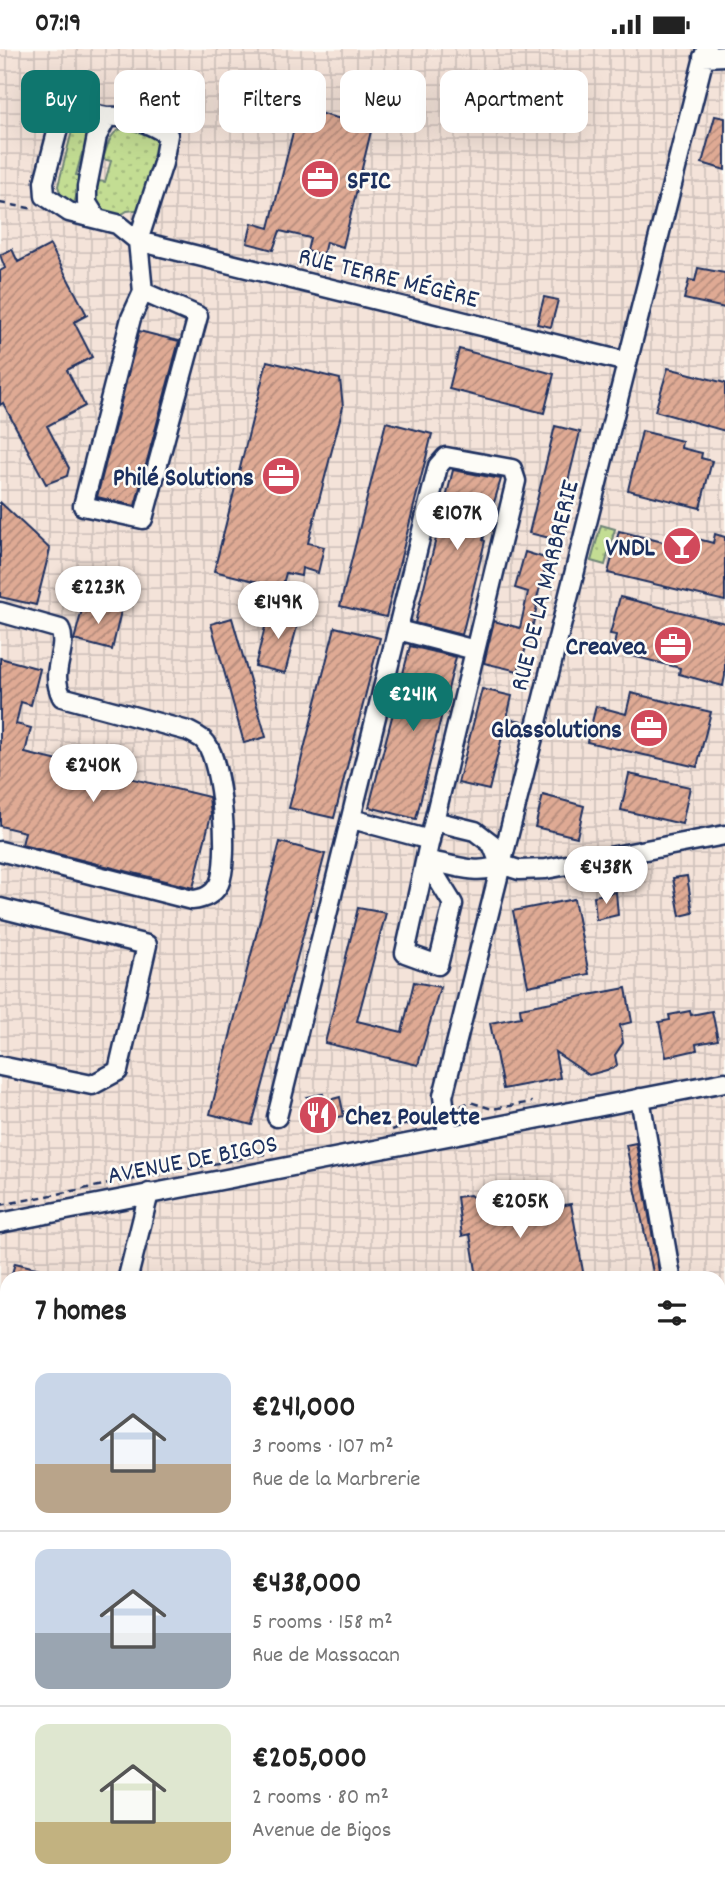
<!DOCTYPE html>
<html lang="en">
<head>
<meta charset="utf-8">
<style>
	:root { --surface:#fff; --page:#f2f2f2; --text:#222; --muted:#767676; --line:#e0e0e0; --accent:#0f766e }
	body { margin:0; font-family:Dekko,sans-serif; background:var(--page); color:var(--text); height:100vh; display:flex; flex-direction:column; font-size:26px; white-space:nowrap }
	* { box-sizing:border-box; margin:0 }
	p { font-size:23px; color:var(--muted) }
	.icon { flex:none; width:38px; height:38px; fill:none; stroke:currentColor; stroke-width:2; stroke-linecap:round; stroke-linejoin:round }
	.map { position:relative; flex:1; overflow:hidden }
	.details { position:absolute; left:0px; top:1222px; width:726px; height:625px; display:flex; flex-direction:column; background:var(--surface); border-radius:21px 21px 0 0; box-shadow:0 7px 28px #0002 }
	.details>* { flex:none }
	.banner { position:absolute; left:21px; top:21px; width:684px; height:63px; display:flex; gap:14px }
	.price { position:absolute; translate:-50% -60px; padding:0 16px; border-radius:24px; background:#fff; color:#222; font-size:23px; line-height:46px; filter:drop-shadow(0 2px 4px #0008) }
	.price::after { content:''; position:absolute; left:50%; top:42px; width:21px; height:16px; margin-left:-10px; background:inherit; clip-path:polygon(0 0,100% 0,50% 100%) }
	.price.active { background:var(--accent); color:#fff }
	ul { padding:0; list-style:none }
	li { display:flex; align-items:center; gap:21px; height:175px; padding:0 35px }
	li+li { border-top:2px solid var(--line) }
	li span { display:grid; place-items:center; flex:none; width:196px; height:140px; border-radius:14px; color:#555 }
	li>.icon { margin-inline-start:auto }
	span .icon { width:84px; height:84px; fill:#fffc; stroke-width:1 }
	li b { font-size:30px }
	h2 { display:flex; justify-content:space-between; align-items:center; height:84px; padding:0 35px; font-size:30px }
	.chip { padding:0 24px; border-radius:14px; background:var(--surface); box-shadow:0 7px 28px #0002; font-size:24px; line-height:63px }
	.chip.active { background:var(--accent); color:#fff }
	.status { display:flex; justify-content:space-between; align-items:center; height:49px; padding:0 35px; background:var(--surface); direction:ltr }
	.status svg { height:19px; fill:currentColor }
	.map>svg:first-child { display:block }
</style>
</head>
<body>
<div class="status"><b>07:19</b><svg viewBox="0 0 49 12"><path d="M0 12V9h3v3zM5 12V6h3v6zM10 12V3h3v9zM15 12V0h3v12zM26 1h20v11H26zM47 4h2v5h-2z"/></svg></div>
<div class="map">
<svg width="725" height="1846" viewBox="0 0 725 1846">
	<defs>
		<pattern id="industrial-grid" width="8" height="8" patternUnits="userSpaceOnUse" patternTransform="scale(1.75)"><rect width="8" height="8" fill="#f4e3d9"/><path d="M0 4h8M4 0v8" fill="none" stroke="#d1c3bd"/></pattern>
		<pattern id="green-dots" width="8" height="8" patternUnits="userSpaceOnUse" patternTransform="scale(1.75)"><rect width="8" height="8" fill="#c3dd93"/><path d="M2 2h.1M6 6h.1" fill="none" stroke="#a7be81" stroke-width="1.8" stroke-linecap="round"/></pattern>
		<pattern id="building-hatch" width="6" height="6" patternUnits="userSpaceOnUse" patternTransform="scale(1.75)"><rect width="6" height="6" fill="#dfaa94"/><path d="M-1 1l2-2M0 6l6-6M5 7l2-2" fill="none" stroke="#b48b7c"/></pattern>
	</defs>
	<rect width="100%" height="100%" fill="#fdfcf7"/>
	<filter id="ink" filterUnits="userSpaceOnUse"><feTurbulence type="fractalNoise" baseFrequency=".0143" numOctaves="2"/><feDisplacementMap in="SourceGraphic" scale="14" xChannelSelector="R" yChannelSelector="G"/><feConvolveMatrix kernelMatrix="1 2 1 2 8 2 1 2 1" color-interpolation-filters="sRGB"/></filter>
	<g filter="url(#ink)">
		<!-- industrial -->
		<path fill="url(#industrial-grid)" fill-rule="evenodd" d="M 0,0 L 725,0 L 725,1846 L 0,1846 ZM 7,1228 L 719,1228 L 719,1839 L 7,1839 Z"/>
		<!-- green -->
		<path fill="url(#green-dots)" stroke="#6f8678" stroke-width="2" d="M 94,69 L 87,105 L 82,104 L 76,126 L 82,128 L 73,158 L 62,150 L 58,137 L 73,78 L 81,70 Z
			M 140,77 L 145,78 L 161,93 L 143,160 L 127,162 L 113,171 C 95,157 94,155 98,132 L 105,133 L 111,112 L 103,110 C 111,85 112,78 140,77 Z
			M 601,476 L 615,480 L 605,516 L 591,512 Z"/>
		<!-- building -->
		<path fill="url(#building-hatch)" stroke="#1b2f5e" stroke-width="2" d="M 299,59 L 372,78 L 343,198 L 326,193 L 323,206 L 307,202 L 310,189 L 280,182 L 273,201 L 247,194 L 252,174 L 269,179 Z
			M 715,67 L 725,69 L 725,121 L 702,114 Z
			M 50,196 L 87,266 L 74,273 L 92,308 L 67,321 L 85,357 L 47,377 L 69,419 L 67,427 L 46,435 L 3,354 L 0,356 L 0,222 L 5,219 L 0,206 L 12,200 L 18,213 Z
			M 698,219 L 725,224 L 725,259 L 684,250 L 689,231 L 695,232 Z
			M 544,248 L 558,251 L 551,278 L 537,275 Z
			M 139,282 L 179,292 L 135,457 L 97,448 Z
			M 459,300 L 554,325 L 544,364 L 449,340 Z
			M 267,312 L 340,330 L 343,358 L 308,494 L 324,498 L 318,524 L 302,519 L 301,527 L 286,524 L 282,539 L 214,522 Z
			M 668,319 L 725,334 L 725,382 L 655,362 Z
			M 386,373 L 432,385 L 386,568 L 340,557 Z
			M 555,377 L 580,383 L 554,490 L 529,484 Z
			M 642,382 L 682,392 L 681,399 L 702,404 L 701,409 L 712,412 L 700,459 L 628,441 Z
			M 453,421 L 501,430 L 483,491 L 485,492 L 462,586 L 415,574 Z
			M 0,453 L 50,500 L 36,556 L 0,548 Z
			M 619,482 L 675,496 L 679,485 L 713,494 L 715,485 L 725,488 L 725,552 L 608,524 Z
			M 525,503 L 548,510 L 535,556 L 537,557 L 531,584 L 518,622 L 484,614 L 494,572 L 520,579 L 528,543 L 515,539 Z
			M 620,548 L 725,574 L 725,627 L 723,637 L 679,625 L 680,619 L 613,602 L 616,586 L 610,585 Z
			M 84,553 L 121,562 L 112,601 L 74,591 Z
			M 270,559 L 300,566 L 285,624 L 255,617 Z
			M 232,569 L 266,688 L 244,694 L 211,575 Z
			M 335,578 L 380,589 L 334,769 L 289,759 Z
			M 410,597 L 456,608 L 416,770 L 369,758 Z
			M 0,609 L 40,620 L 31,656 L 21,653 L 16,675 L 31,679 L 25,704 L 209,748 L 211,766 L 193,839 L 22,796 L 25,783 L 0,777 Z
			M 482,640 L 512,647 L 507,669 L 522,672 L 519,684 L 504,680 L 489,741 L 458,734 Z
			M 631,644 L 711,663 L 697,718 L 587,693 L 596,657 L 626,665 Z
			M 629,725 L 690,738 L 682,775 L 621,761 Z
			M 543,746 L 584,757 L 577,788 L 535,778 Z
			M 280,793 L 325,805 L 252,1076 L 210,1065 Z
			M 687,827 L 693,864 L 680,867 L 673,829 Z
			M 616,843 L 618,866 L 596,871 L 594,847 Z
			M 574,850 L 589,925 L 528,937 L 513,862 Z
			M 358,859 L 386,864 L 357,972 L 402,983 L 414,933 L 440,938 L 418,1016 L 325,994 Z
			M 626,939 L 632,973 L 620,976 L 623,994 L 615,1006 L 617,1016 L 614,1019 L 589,1026 L 555,1003 L 560,1029 L 503,1040 L 490,974 L 521,968 L 520,959 Z
			M 690,962 L 691,966 L 712,962 L 718,991 L 696,995 L 697,1001 L 666,1008 L 659,973 L 670,971 L 669,966 Z
			M 323,1045 L 325,1052 L 340,1048 L 344,1067 L 320,1072 L 319,1070 L 312,1071 L 307,1048 Z
			M 636,1094 L 660,1228 L 654,1228 L 626,1096 Z
			M 498,1141 L 502,1167 L 571,1155 L 584,1228 L 477,1228 L 470,1185 L 462,1187 L 457,1148 L 470,1146 L 479,1153 L 486,1143 Z
			M 15,1214 L 57,1224 L 57,1228 L 11,1228 Z"/>
		<g fill="none" stroke-linecap="round" stroke-linejoin="round">
			<!-- minor casing -->
			<g stroke="#1b2f5e" stroke-width="23">
				<path id="minor" d="M 703,8 L 725,7
					M 97,170 L 69,163 L 45,147 L 44,133 L 59,76 L 73,61 L 107,68
					M 143,243 L 198,267 L 143,470 L 83,457 L 131,269 L 143,243 L 138,192 L 163,114 L 168,86 C 149,74 130,66 107,68 L 97,87 L 87,138 L 87,154 L 97,170 L 117,175 L 138,192 L 627,313
					M 0,563 L 60,580 C 69,602 48,621 62,648 L 188,682 C 194,685 203,689 206,694 C 222,715 230,811 219,835 C 213,846 204,850 192,851 L 0,802
					M 398,581 L 475,601
					M 352,770 L 430,791
					M 434,772 L 475,782 L 492,795 L 500,815
					M 426,811 C 448,815 481,828 500,815
					M 500,815 L 519,821 L 546,820 L 725,786
					M 0,859 L 147,896 L 118,1022 L 92,1036 L 0,1017
					M 640,1049 L 671,1228
					M 277,1068 L 438,417 L 446,408 L 512,420 L 516,432 L 434,772 L 405,904 L 438,916 L 453,855 L 426,811
					M 448,1086 L 443,1047 L 706,0
					M 0,1174 L 725,1033
					M 128,1228 L 149,1144
					M 719,1498 L 725,1497
					M 82,1839 L 83,1846
					M 134,1839 L 135,1846"/>
			</g>
			<!-- path -->
			<path stroke="#1b2f5e" stroke-width="2.5" stroke-dasharray="7 5" stroke-linecap="butt" d="M 0,154 L 35,160
				M 461,1057 L 470,1053 L 492,1060 L 532,1053
				M 392,1081 L 431,1066
				M 0,1156 L 265,1105"/>
			<!-- minor -->
			<use href="#minor" stroke="#fdfcf7" stroke-width="18"/>
		</g>
	</g>
	<!-- icons -->
	<defs>
		<g id="office-disc" transform="scale(2.0125)"><circle r="9.5" fill="#d1495b" stroke="#fdfcf7"/><path d="M-6-3h4V-5.5h4V-3h4V5H-6ZM-1-4.5V-3h2v-1.5ZM-6 0V1H6V0Z" fill="#fff"/></g>
		<g id="bar-disc" transform="scale(2.0125)"><circle r="9.5" fill="#d1495b" stroke="#fdfcf7"/><path d="M-6-5H6L.8 .8V4.5H3.5V6h-7V4.5H-.8V.8Z" fill="#fff"/></g>
		<g id="restaurant-disc" transform="scale(2.0125)"><circle r="9.5" fill="#d1495b" stroke="#fdfcf7"/><path d="M-5-6h1v4h1v-4h1v4h1v-4h1v5L-1.5 .5V6h-2V.5L-5-1ZM5-6V6H3V1.5H1.5Q1.5-4 5-6Z" fill="#fff"/></g>
	</defs>
	<g fill-rule="evenodd">
		<use href="#office-disc" x="320" y="130"/>
		<use href="#office-disc" x="281" y="427"/>
		<use href="#bar-disc" x="682" y="497"/>
		<use href="#office-disc" x="673" y="596"/>
		<use href="#office-disc" x="649" y="679"/>
		<use href="#restaurant-disc" x="318" y="1066"/>
	</g>
	<g text-anchor="middle" stroke-width="5" stroke-linejoin="round" paint-order="stroke">
		<!-- poi labels -->
		<g font-size="26" font-weight="bold" fill="#1b2f5e" stroke="#fdfcf7" text-anchor="end">
			<text x="347" y="139" text-anchor="start">SFIC</text>
			<text x="254" y="436">Philé Solutions</text>
			<text x="655" y="506">VNDL</text>
			<text x="646" y="605">Creavea</text>
			<text x="622" y="688">Glassolutions</text>
			<text x="345" y="1075" text-anchor="start">Chez Poulette</text>
		</g>
		<!-- street labels -->
		<g font-size="26" fill="#1b2f5e" stroke="#fdfcf7">
			<text transform="translate(389 227) rotate(14)" y="9">RUE TERRE MÉGÈRE</text>
			<text transform="translate(543 536) rotate(-76)" y="9">RUE DE LA MARBRERIE</text>
			<text transform="translate(192 1109) rotate(-11)" y="9">AVENUE DE BIGOS</text>
		</g>
	</g>
</svg>
<b class="price" style="left:457px;top:503px">€107K</b>
<b class="price" style="left:98px;top:577px">€223K</b>
<b class="price" style="left:278px;top:592px">€149K</b>
<b class="price active" style="left:413px;top:684px">€241K</b>
<b class="price" style="left:93px;top:755px">€240K</b>
<b class="price" style="left:606px;top:857px">€438K</b>
<b class="price" style="left:520px;top:1191px">€205K</b>
<div class="banner">
<a class="chip active">Buy</a>
<a class="chip">Rent</a>
<a class="chip">Filters</a>
<a class="chip">New</a>
<a class="chip">Apartment</a>
</div>
<section class="details">
<h2>7 homes<svg class="icon" aria-label="filters" viewBox="0 0 24 24"><path d="M4 7h16M4 17h16"/><circle cx="9" cy="7" r="2"/><circle cx="15" cy="17" r="2"/></svg></h2>
<ul>
<li><span style="background:linear-gradient(#c9d6e8 65%,#b9a48a 0)"><svg class="icon" aria-label="home" viewBox="0 0 24 24"><path d="M3 11l9-7 9 7M6 9v11h12V9"/></svg></span><div><b>€241,000</b><p>3 rooms · 107 m²</p><p>Rue de la Marbrerie</p></div></li>
<li><span style="background:linear-gradient(#c9d6e8 60%,#9aa5b1 0)"><svg class="icon" aria-label="home" viewBox="0 0 24 24"><path d="M3 11l9-7 9 7M6 9v11h12V9"/></svg></span><div><b>€438,000</b><p>5 rooms · 158 m²</p><p>Rue de Massacan</p></div></li>
<li><span style="background:linear-gradient(#dfe7d0 70%,#c2b280 0)"><svg class="icon" aria-label="home" viewBox="0 0 24 24"><path d="M3 11l9-7 9 7M6 9v11h12V9"/></svg></span><div><b>€205,000</b><p>2 rooms · 80 m²</p><p>Avenue de Bigos</p></div></li>
</ul>
</section>
</div>
</body>
</html>
